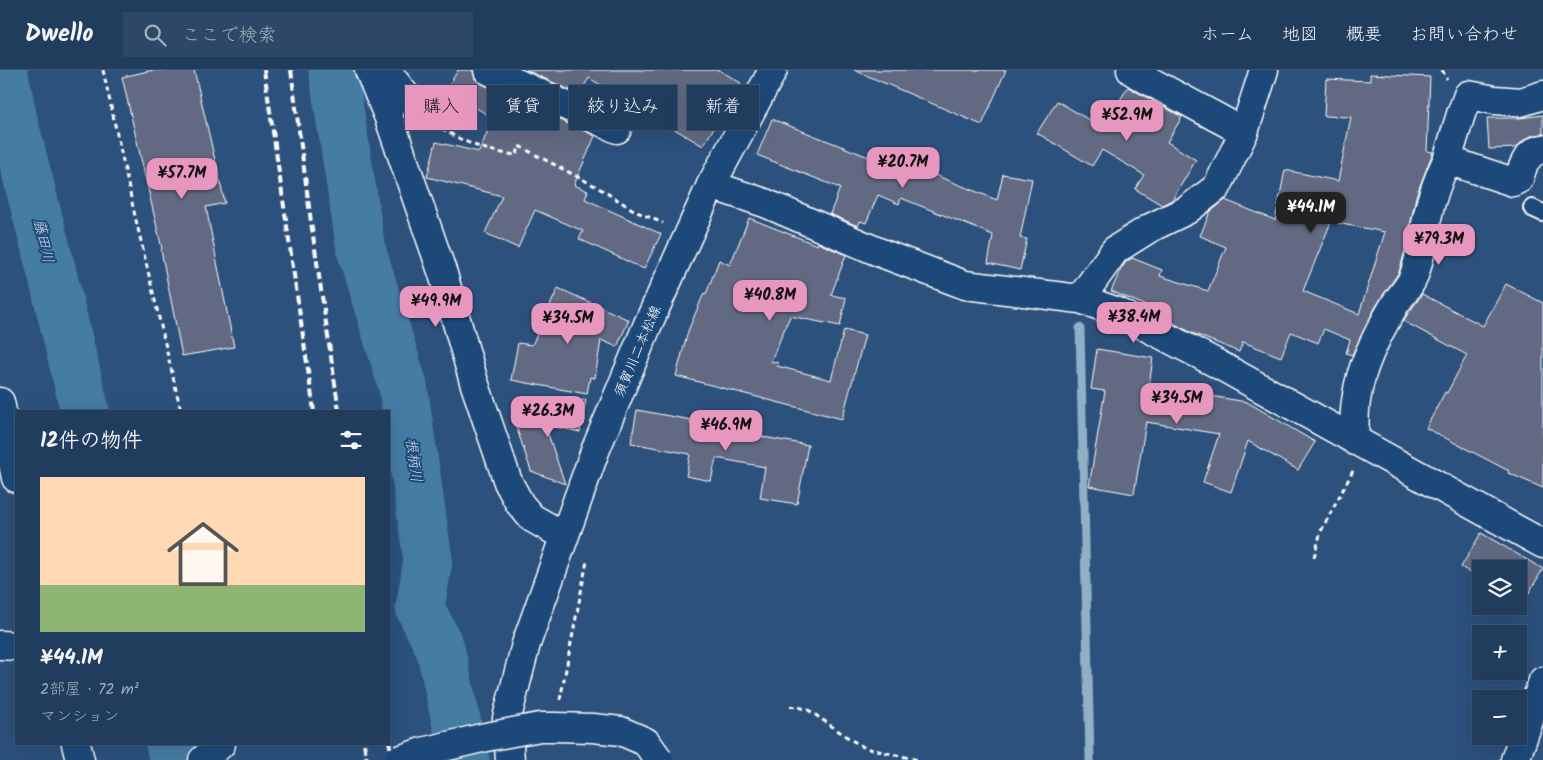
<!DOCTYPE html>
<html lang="ja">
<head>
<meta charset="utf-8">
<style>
	:root { --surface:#213d5d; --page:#2d4866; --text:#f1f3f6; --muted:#a2aebc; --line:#3e5672; --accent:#e797bd }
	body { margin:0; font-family:Kalam,"Klee One",sans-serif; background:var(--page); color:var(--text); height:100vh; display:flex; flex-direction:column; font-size:19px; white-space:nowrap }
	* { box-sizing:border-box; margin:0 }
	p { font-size:16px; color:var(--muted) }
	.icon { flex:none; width:28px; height:28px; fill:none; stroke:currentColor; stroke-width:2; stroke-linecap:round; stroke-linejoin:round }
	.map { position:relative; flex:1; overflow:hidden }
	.details { position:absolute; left:15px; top:340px; width:375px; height:335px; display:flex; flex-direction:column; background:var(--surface); border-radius:0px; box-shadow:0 5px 20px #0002,0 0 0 1px var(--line) }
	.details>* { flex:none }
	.hud { position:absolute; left:405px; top:15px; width:475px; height:45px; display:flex; gap:10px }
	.controls { position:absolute; left:1472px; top:490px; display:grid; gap:10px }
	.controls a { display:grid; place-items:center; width:55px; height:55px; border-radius:0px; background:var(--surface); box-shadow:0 5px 20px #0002,0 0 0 1px var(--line); font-size:25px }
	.price { position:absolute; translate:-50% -42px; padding:0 11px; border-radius:10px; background:var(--accent); color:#111; font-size:16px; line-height:32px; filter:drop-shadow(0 1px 2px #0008) }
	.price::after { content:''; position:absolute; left:50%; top:30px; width:15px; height:11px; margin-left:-8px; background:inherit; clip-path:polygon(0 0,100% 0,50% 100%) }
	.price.current { background:#222; color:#fff }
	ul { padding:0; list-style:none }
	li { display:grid; align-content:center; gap:10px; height:265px; padding:0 25px }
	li+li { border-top:1px solid var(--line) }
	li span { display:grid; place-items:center; height:155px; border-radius:0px; color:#555 }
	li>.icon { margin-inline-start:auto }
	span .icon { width:90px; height:90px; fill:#fffc; stroke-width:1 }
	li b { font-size:21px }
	h2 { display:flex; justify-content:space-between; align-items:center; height:60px; padding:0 25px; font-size:21px }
	.chip { padding:0 18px; border-radius:0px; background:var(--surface); box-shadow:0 5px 20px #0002,0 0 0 1px var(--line); font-size:18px; line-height:45px }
	.chip.current { background:var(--accent); color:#111 }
	header { display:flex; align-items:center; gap:30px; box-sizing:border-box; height:70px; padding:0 25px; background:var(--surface); border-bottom:1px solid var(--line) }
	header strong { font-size:24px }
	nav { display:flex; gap:28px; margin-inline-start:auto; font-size:18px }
	.search { width:350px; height:45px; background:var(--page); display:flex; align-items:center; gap:12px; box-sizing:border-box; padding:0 18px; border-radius:0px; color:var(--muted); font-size:19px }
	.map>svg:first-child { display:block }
</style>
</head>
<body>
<header>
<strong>Dwello</strong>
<div class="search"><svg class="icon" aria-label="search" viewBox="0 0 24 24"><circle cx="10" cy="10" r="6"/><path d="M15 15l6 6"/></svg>ここで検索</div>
<nav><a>ホーム</a><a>地図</a><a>概要</a><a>お問い合わせ</a></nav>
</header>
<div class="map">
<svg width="1543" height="690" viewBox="0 0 1543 690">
	<rect width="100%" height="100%" fill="#2c517c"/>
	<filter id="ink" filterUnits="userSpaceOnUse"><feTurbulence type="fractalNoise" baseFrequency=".02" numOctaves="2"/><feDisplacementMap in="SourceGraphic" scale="10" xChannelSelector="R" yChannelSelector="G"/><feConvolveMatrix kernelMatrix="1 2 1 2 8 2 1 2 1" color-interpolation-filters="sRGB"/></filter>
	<g filter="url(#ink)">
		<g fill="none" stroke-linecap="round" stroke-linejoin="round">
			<!-- stream -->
			<path stroke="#8fb0c7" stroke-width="9" d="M 1080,258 L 1090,690"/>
			<!-- river -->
			<path stroke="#457ca2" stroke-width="49" d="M 3,0 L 13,50 L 52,203 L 85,341
				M 333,0 L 361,179 L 403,316 L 428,490 L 420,538 L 440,578 L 465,690
				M 170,674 L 174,690"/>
		</g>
		<!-- building -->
		<path fill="#626b83" stroke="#fff" fill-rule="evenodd" d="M 153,0 L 194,0 L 225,133 L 206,137 L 234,277 L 182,286 L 161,180 L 162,179 L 122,7 Z
			M 458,0 L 473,0 L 475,9 L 482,14 L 595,66 L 574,115 L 588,121 L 585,129 L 661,164 L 644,199 L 579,169 L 583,161 L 535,140 L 518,178 L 485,163 L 502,126 L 427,107 L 436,72 L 479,82 L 493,48 L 446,20 Z
			M 526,0 L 719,0 L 741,13 L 703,76 L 589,8 L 579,24 Z
			M 854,0 L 1006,0 L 982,55 Z
			M 1370,4 L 1430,7 L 1427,81 L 1433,82 L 1416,126 L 1405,181 L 1399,202 L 1375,238 L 1352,285 L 1346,283 L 1350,270 L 1324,259 L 1318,273 L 1291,262 L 1281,287 L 1243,272 L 1239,282 L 1190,262 L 1158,245 L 1159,241 L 1111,221 L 1121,199 L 1126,192 L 1132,188 L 1162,200 L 1160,206 L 1208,221 L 1226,177 L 1200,166 L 1210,142 L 1225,130 L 1275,150 L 1285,100 L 1338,111 L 1351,47 L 1324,46 L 1326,9 L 1370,11 ZM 1331,152 L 1385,162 L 1359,244 L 1303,221 Z
			M 1128,17 L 1182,47 L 1167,72 L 1196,90 L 1172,130 L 1162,135 L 1135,119 L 1144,105 L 1102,80 L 1092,96 L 1037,63 L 1057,31 L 1103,58 Z
			M 1543,45 L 1543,64 L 1531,66 L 1523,71 L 1516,78 L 1489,79 L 1487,48 L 1520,48 Z
			M 772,49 L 917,106 L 920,99 L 997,130 L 1003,104 L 1032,109 L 1020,168 L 1027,169 L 1020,200 L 988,193 L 993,165 L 901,128 L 899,134 L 878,125 L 866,153 L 860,151 L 858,156 L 830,144 L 840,118 L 757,85 Z
			M 749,148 L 817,175 L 818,173 L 846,185 L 831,225 L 846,228 L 840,256 L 790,246 L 771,291 L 778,293 L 777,296 L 831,310 L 844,260 L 865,265 L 842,349 L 676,306 L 688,261 L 704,223 L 706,224 L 719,190 L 730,195 Z
			M 1506,214 L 1543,233 L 1543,418 L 1508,403 L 1509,401 L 1426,358 L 1445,322 L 1447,323 L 1467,285 L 1403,251 L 1422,224 L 1483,256 Z
			M 558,218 L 629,250 L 617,277 L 601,270 L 595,308 L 590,307 L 587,324 L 511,310 L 518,273 L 532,275 Z
			M 1097,279 L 1153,288 L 1149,316 L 1247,332 L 1315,372 L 1298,400 L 1248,371 L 1231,422 L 1203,412 L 1219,364 L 1146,352 L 1134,424 L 1089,416 L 1105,321 L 1091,319 Z
			M 586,329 L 580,362 L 545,355 L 565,414 L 531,401 L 515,353 Z
			M 637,340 L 691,350 L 690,354 L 808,375 L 797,434 L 760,428 L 765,397 L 716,388 L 711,411 L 686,406 L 690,384 L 631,373 Z
			M 1481,463 L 1543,499 L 1523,533 L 1519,530 L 1519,499 L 1481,499 L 1481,509 L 1461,497 Z"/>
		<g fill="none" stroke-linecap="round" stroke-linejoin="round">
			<!-- lane casing -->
			<g stroke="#fff" stroke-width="20">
				<path id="lane" d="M 1532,138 L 1543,143"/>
			</g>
			<!-- street casing -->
			<g stroke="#fff" stroke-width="31">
				<path id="street" d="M 369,0 L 389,48 L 443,204 L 474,312 L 508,412 L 520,434 L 532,448 L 564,466
					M 384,0 L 392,8 L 409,30
					M 488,0 L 617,59
					M 1131,0 L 1140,6 L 1244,62
					M 1447,90 L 1461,44 L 1468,25 L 1495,30 L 1521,32 L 1543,25
					M 711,115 L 765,133 L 881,183 L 965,215 L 1080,229 L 1118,242 L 1212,291 L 1543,474
					M 1080,229 L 1115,180 L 1150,158 L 1187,140 L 1217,117 L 1244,62 L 1264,0
					M 0,332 L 16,408
					M 1355,371 C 1354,355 1354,340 1357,325 C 1361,296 1379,261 1394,236 C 1399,227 1409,218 1413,208 C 1421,188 1423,166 1428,144 C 1432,126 1439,107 1447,90 L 1513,112 L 1519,109 C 1522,97 1528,80 1543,79
					M 0,575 L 16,576
					M 76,674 L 80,690
					M 203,690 L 221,674
					M 1515,690 L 1543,611"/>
			</g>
			<!-- secondary casing -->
			<g stroke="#fff" stroke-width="31">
				<path id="secondary" d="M 510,690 L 507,648 L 526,574 L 595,381 L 648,254 L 711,115 L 773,0"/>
			</g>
			<!-- path -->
			<path stroke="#fff" stroke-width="3" stroke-dasharray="5 4" stroke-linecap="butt" d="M 103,0 L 135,146 L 181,341
				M 1442,0 L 1447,9
				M 428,47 C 452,69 485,82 517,85 L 519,76 L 597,117 L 637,142 L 663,153
				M 1314,487 L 1321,461 L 1354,399
				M 560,630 L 587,491
				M 790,636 L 807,639 L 850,669 L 865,678 L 919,690"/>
			<!-- lane -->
			<use href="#lane" stroke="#1f4a7a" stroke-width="16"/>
			<!-- street -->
			<use href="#street" stroke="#1f4a7a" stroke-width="28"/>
			<!-- secondary -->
			<use href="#secondary" stroke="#1f4a7a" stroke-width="28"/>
			<!-- rail -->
			<path stroke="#fff" stroke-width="4" stroke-dasharray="8 4" stroke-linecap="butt" d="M 264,0 L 314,341
				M 291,0 L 311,152 L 339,341
				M 389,670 L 392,690
				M 364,674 L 367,690"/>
			<!-- secondary-bridge casing -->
			<g stroke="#fff" stroke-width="31" stroke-linecap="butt">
				<path id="secondary-bridge" d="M 399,690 L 422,682 L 486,667 L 540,657 L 555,657 L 593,658 L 621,661 L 646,672 L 659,690"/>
			</g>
			<!-- secondary-bridge -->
			<use href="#secondary-bridge" stroke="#1f4a7a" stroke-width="28"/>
		</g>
	</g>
	<g text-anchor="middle" stroke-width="4" stroke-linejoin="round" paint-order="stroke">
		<!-- street labels -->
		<g font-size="14" fill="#fff" stroke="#1f4a7a">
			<text transform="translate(637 281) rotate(-67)" y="5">須賀川二本松線</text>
		</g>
		<!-- water labels -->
		<g font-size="15" font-style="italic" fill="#d0dee8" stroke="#1f4a7a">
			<text transform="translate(44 171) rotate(77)" y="5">藤田川</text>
			<text transform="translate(414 390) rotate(82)" y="5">根柄川</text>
		</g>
	</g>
</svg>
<div class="controls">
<a><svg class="icon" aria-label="layers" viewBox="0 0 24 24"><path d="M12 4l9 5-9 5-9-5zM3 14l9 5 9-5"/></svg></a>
<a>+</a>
<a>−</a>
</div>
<b class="price" style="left:1127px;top:72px">¥52.9M</b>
<b class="price" style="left:903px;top:119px">¥20.7M</b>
<b class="price" style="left:182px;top:130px">¥57.7M</b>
<b class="price current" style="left:1311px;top:164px">¥44.1M</b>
<b class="price" style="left:1439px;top:196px">¥79.3M</b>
<b class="price" style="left:770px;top:252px">¥40.8M</b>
<b class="price" style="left:436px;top:258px">¥49.9M</b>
<b class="price" style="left:1134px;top:274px">¥38.4M</b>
<b class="price" style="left:568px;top:275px">¥34.5M</b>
<b class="price" style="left:1177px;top:355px">¥34.5M</b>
<b class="price" style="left:548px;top:368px">¥26.3M</b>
<b class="price" style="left:726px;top:382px">¥46.9M</b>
<div class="hud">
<a class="chip current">購入</a>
<a class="chip">賃貸</a>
<a class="chip">絞り込み</a>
<a class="chip">新着</a>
</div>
<section class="details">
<h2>12件の物件<svg class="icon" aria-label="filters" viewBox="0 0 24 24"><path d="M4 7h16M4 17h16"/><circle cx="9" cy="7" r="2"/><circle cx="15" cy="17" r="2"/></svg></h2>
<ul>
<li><span style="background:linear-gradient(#ffd9b3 70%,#8fb573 0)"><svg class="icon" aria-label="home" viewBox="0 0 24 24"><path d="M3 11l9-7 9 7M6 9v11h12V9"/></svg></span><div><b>¥44.1M</b><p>2部屋 · 72 m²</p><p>マンション</p></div></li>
</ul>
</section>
</div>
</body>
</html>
